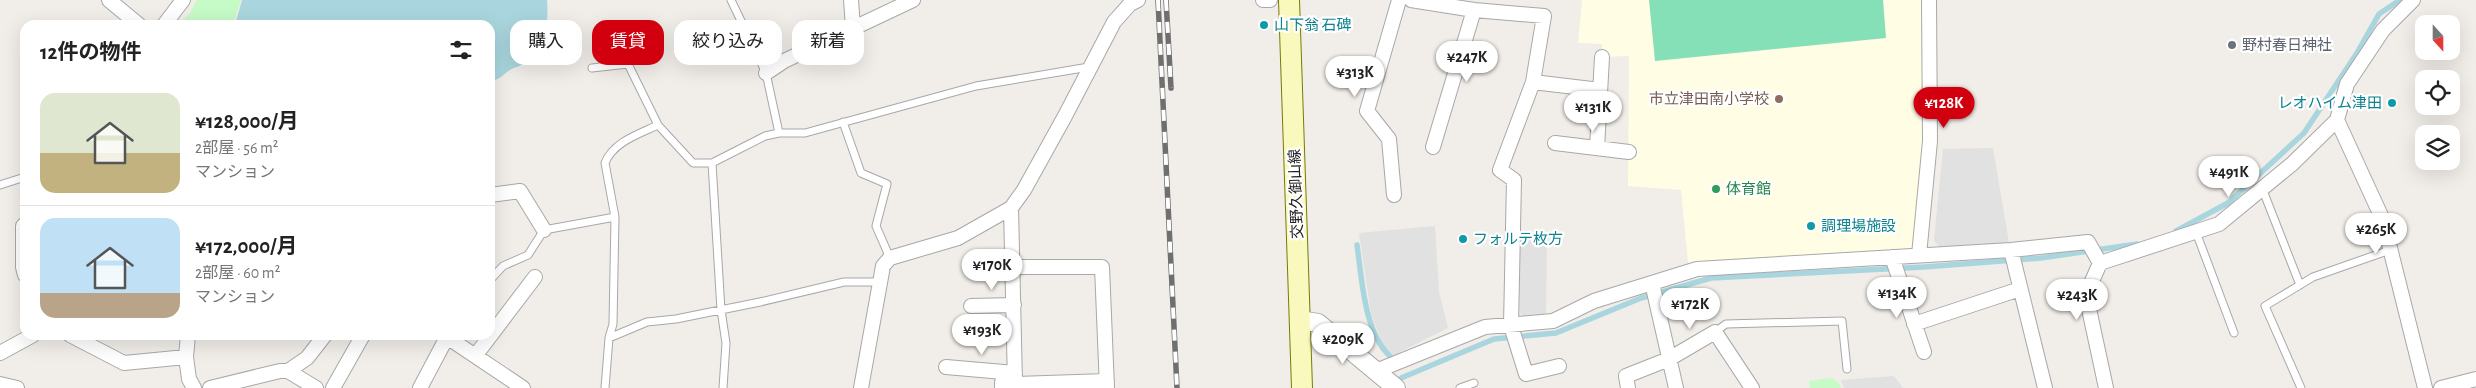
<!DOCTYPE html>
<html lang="ja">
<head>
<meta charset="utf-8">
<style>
	:root { --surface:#fff; --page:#f2f2f2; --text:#222; --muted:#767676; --line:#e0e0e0; --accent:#d2000e }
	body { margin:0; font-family:"Alegreya Sans","Noto Sans JP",sans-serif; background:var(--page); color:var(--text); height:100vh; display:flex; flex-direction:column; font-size:19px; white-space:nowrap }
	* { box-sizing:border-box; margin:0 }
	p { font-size:16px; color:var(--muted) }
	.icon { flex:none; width:28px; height:28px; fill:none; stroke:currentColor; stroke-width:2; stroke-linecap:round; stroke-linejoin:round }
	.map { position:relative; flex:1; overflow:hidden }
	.details { position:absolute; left:20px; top:20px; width:475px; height:320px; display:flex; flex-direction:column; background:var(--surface); border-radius:15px; box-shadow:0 5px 20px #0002 }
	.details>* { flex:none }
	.guide { position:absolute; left:510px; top:20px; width:475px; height:45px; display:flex; gap:10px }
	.needle { width:32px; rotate:159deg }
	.tools { position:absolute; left:2415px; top:15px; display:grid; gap:10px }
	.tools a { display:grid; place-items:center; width:45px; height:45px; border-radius:10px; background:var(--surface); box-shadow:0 5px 20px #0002; font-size:25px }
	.price { position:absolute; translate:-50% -42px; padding:0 11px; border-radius:18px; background:#fff; color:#222; font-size:16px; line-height:32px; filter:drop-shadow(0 1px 2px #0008) }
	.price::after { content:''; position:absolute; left:50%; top:30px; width:15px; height:11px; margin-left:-8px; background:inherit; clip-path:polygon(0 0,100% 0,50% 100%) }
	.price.on { background:var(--accent); color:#fff }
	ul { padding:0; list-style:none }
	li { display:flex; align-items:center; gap:15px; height:125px; padding:0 20px }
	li+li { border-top:1px solid var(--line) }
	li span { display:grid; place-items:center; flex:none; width:140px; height:100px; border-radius:15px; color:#555 }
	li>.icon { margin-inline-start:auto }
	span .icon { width:60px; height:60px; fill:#fffc; stroke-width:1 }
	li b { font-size:21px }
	h2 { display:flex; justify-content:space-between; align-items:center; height:60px; padding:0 20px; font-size:21px }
	.chip { padding:0 18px; border-radius:15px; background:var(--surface); box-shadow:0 5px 20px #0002; font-size:18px; line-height:45px }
	.chip.on { background:var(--accent); color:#fff }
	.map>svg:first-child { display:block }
</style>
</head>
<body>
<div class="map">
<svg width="2476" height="388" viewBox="0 0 2476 388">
	<rect width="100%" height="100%" fill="#f1ede8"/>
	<!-- education -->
	<path fill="#fffde3" d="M 1582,0 L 1929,0 L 1919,255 L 1689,272 L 1681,190 L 1628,186 L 1629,56 L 1602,57 L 1602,44 L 1578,43 Z"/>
	<!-- park -->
	<path fill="#c6fac7" d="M 197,0 L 241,0 L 233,25 L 178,25 L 190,13 Z
		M 1831,378 L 1838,382 L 1841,388 L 1810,388 L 1809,381 Z"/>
	<!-- pitch -->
	<path fill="#86e0b7" d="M 1649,0 L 1883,0 L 1886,38 L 1655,61 Z"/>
	<!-- parking -->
	<path fill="#e1e1e1" d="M 1993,148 L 2009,243 L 1939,247 L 1934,240 L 1943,149 Z
		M 1435,226 L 1439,292 L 1448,328 L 1394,355 L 1384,348 L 1371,314 L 1359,233 Z
		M 1517,237 L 1547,237 L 1546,315 L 1524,317 L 1520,313 Z
		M 1894,376 L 1903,388 L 1844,388 L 1841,380 Z"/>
	<!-- water -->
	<path fill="#a9d6de" d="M 242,0 L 547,0 C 549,25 545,48 524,63 C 520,67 514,67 510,70 C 502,75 500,80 490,81 L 490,25 L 235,25 Z"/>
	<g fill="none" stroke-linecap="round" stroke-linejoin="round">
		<!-- stream -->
		<path stroke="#a9d6de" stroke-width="5.5" d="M 2176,231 L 2228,203 L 2304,133 L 2357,53 L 2379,14 L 2400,0
			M 1357,245 C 1362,279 1364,335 1392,358
			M 1401,378 L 1494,339 L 1556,333 L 1641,298 L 1711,278 L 1924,267 L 2041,258 L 2137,244"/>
		<!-- service casing -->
		<g stroke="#a8a8a8" stroke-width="9">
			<path id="service" d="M 731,0 L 766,73 L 779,133
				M 592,68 L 628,64 L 658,125 L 693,163 L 712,163 L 765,136 L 779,133 L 805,133 L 976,86 L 1089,67
				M 843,122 L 861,173 L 887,184 L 876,226 L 890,258
				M 712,163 L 721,310 L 726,343 L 723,388
				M 0,185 L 25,177
				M 2262,188 L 2300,285
				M 2196,232 L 2234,333
				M 490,280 L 503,266 L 528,255 L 544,230 L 615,217
				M 1715,332 L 1726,324 L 1842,321 L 1847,369
				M 609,338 L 647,322 L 676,319 L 760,302 L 844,282 L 879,282
				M 605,388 L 609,338 L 613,324 L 615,217 L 605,163 C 613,142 639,134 658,125
				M 1460,388 L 1474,383
				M 2301,388 L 2265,306 L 2313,277 L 2390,250"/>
		</g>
		<!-- minor casing -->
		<g stroke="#a8a8a8" stroke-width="16">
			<path id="minor" d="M 109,0 L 139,25
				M 851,0 L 853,27
				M 1263,0 L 1270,0
				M 1411,0 L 1474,10 L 1544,16 L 1533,82 L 1500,170 L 1514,180 L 1511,326 L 1526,374 L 1559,366
				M 164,25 L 183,0
				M 766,73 L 784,61 L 913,0
				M 1533,82 L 1600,90
				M 2337,120 L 2383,220 L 2425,388
				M 1555,143 L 1629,152
				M 1433,147 L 1474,10
				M 1597,148 L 1602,57
				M 490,195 L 520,191 L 544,230
				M 1394,195 L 1389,139 L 1367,111 L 1399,0
				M 1011,208 L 1015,384 L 1107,381
				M 25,224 L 23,226 L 23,267 L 25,275
				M 2011,250 L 2045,388
				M 1919,255 L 1930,141 L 1929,0
				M 1892,257 L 1924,352
				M 2100,263 L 2086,295 L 2106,388
				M 1014,267 L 1102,267 L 1107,388
				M 1652,283 L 1676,388
				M 971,306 L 1014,305
				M 1914,324 L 2020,289
				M 70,335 L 124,363 L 186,357 L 189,379 L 194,388
				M 444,335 L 523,388
				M 0,353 L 33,335
				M 475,356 L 535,277
				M 186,357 L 188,335
				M 946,367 L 1015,373
				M 288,371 L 307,358 L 325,335
				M 1376,371 L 1485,327 L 1553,321 L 1594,301 L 1697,269 L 2011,250 L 2088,242 L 2100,263 L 2219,224 L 2292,164 L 2337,120 L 2347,84 L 2383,30 L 2413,0
				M 0,384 L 17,388
				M 210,388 L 280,371 L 288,371 L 316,388
				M 333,388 L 363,335
				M 420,388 L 447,337
				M 861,388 L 883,266 L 890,258 L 958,238 L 1011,208 L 1024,190 L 1065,116 L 1114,22 L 1130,4 L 1138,0
				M 1002,388 L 1002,382 L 1015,384
				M 1628,388 L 1626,376 L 1669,359 L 1715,332 L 1752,388
				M 2441,388 L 2476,379"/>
		</g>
		<!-- tertiary casing -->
		<g stroke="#a8a8a8" stroke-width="20">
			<path id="tertiary" d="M 1300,320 L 1318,323 L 1396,388"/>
		</g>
		<!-- secondary casing -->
		<g stroke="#767b05" stroke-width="22">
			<path id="secondary" d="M 1289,0 L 1302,388"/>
		</g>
		<!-- service -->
		<use href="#service" stroke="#fff" stroke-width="7"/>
		<!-- minor -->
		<use href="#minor" stroke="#fff" stroke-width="14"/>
		<!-- tertiary -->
		<use href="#tertiary" stroke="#fff" stroke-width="18"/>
		<!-- secondary -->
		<use href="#secondary" stroke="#faf9bd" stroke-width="20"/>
		<!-- rail casing -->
		<g stroke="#6f6f6f" stroke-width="5.5">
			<path id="rail" d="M 1158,0 L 1177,388
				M 1166,0 L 1171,88"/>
		</g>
		<!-- rail -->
		<use href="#rail" stroke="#fff" stroke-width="4" stroke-dasharray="11" stroke-linecap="butt"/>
	</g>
	<!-- markers -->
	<g fill="#0f9aa8" stroke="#fff" stroke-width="2">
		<circle cx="1264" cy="25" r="5"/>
		<circle cx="2392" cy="103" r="5"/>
		<circle cx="1811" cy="226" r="5"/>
		<circle cx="1463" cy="239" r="5"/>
	</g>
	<circle fill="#6b7280" stroke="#fff" stroke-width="2" cx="2232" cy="45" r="5"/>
	<circle fill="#8d6e63" stroke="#fff" stroke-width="2" cx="1779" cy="99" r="5"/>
	<circle fill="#2e9e5b" stroke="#fff" stroke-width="2" cx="1716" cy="189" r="5"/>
	<g text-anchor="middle" stroke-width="4.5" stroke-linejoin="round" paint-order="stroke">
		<!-- culture labels -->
		<g font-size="15" fill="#0d838f" stroke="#fff" text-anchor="start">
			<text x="1274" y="30">山下翁 石碑</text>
			<text x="2382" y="108" text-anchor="end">レオハイム津田</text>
			<text x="1821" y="231">調理場施設</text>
			<text x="1473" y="244">フォルテ枚方</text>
		</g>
		<!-- worship labels -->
		<g font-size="15" fill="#5b616d" stroke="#fff" text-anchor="start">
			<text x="2242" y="50">野村春日神社</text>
		</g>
		<!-- education labels -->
		<g font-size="15" fill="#785e54" stroke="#fff" text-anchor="end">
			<text x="1769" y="104">市立津田南小学校</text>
		</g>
		<!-- leisure labels -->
		<g font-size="15" fill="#27864d" stroke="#fff" text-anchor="start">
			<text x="1726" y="194">体育館</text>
		</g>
		<!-- street labels -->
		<g font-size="15" fill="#212121" stroke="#fff">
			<text transform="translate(1296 194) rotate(-92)" y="5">交野久御山線</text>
		</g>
	</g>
</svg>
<div class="tools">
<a><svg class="needle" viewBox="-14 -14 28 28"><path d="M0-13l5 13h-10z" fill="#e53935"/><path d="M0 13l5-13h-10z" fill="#767676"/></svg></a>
<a><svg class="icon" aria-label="locate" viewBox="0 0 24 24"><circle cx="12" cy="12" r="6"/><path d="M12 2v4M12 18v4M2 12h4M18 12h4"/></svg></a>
<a><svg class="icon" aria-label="layers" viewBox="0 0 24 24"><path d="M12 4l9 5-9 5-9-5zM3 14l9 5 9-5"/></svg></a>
</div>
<b class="price" style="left:1467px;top:83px">¥247K</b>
<b class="price" style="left:1355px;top:98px">¥313K</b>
<b class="price on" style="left:1944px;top:129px">¥128K</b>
<b class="price" style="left:1593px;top:133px">¥131K</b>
<b class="price" style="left:2229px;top:198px">¥491K</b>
<b class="price" style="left:2376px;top:255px">¥265K</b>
<b class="price" style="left:992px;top:291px">¥170K</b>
<b class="price" style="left:1897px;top:319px">¥134K</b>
<b class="price" style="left:2077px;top:321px">¥243K</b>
<b class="price" style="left:1690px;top:330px">¥172K</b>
<b class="price" style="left:982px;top:356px">¥193K</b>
<b class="price" style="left:1343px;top:365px">¥209K</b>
<div class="guide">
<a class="chip">購入</a>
<a class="chip on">賃貸</a>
<a class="chip">絞り込み</a>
<a class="chip">新着</a>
</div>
<section class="details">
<h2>12件の物件<svg class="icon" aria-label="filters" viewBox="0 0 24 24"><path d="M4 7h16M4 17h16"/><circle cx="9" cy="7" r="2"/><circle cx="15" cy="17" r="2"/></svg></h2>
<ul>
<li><span style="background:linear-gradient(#dfe7d0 60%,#c2b280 0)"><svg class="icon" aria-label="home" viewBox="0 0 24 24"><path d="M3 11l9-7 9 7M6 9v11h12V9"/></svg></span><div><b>¥128,000/月</b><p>2部屋 · 56 m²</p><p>マンション</p></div></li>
<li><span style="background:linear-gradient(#bfe0f5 75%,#b9a48a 0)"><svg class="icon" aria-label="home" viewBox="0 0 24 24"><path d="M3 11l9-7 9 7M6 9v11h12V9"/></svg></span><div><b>¥172,000/月</b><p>2部屋 · 60 m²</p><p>マンション</p></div></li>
</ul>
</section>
</div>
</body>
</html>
